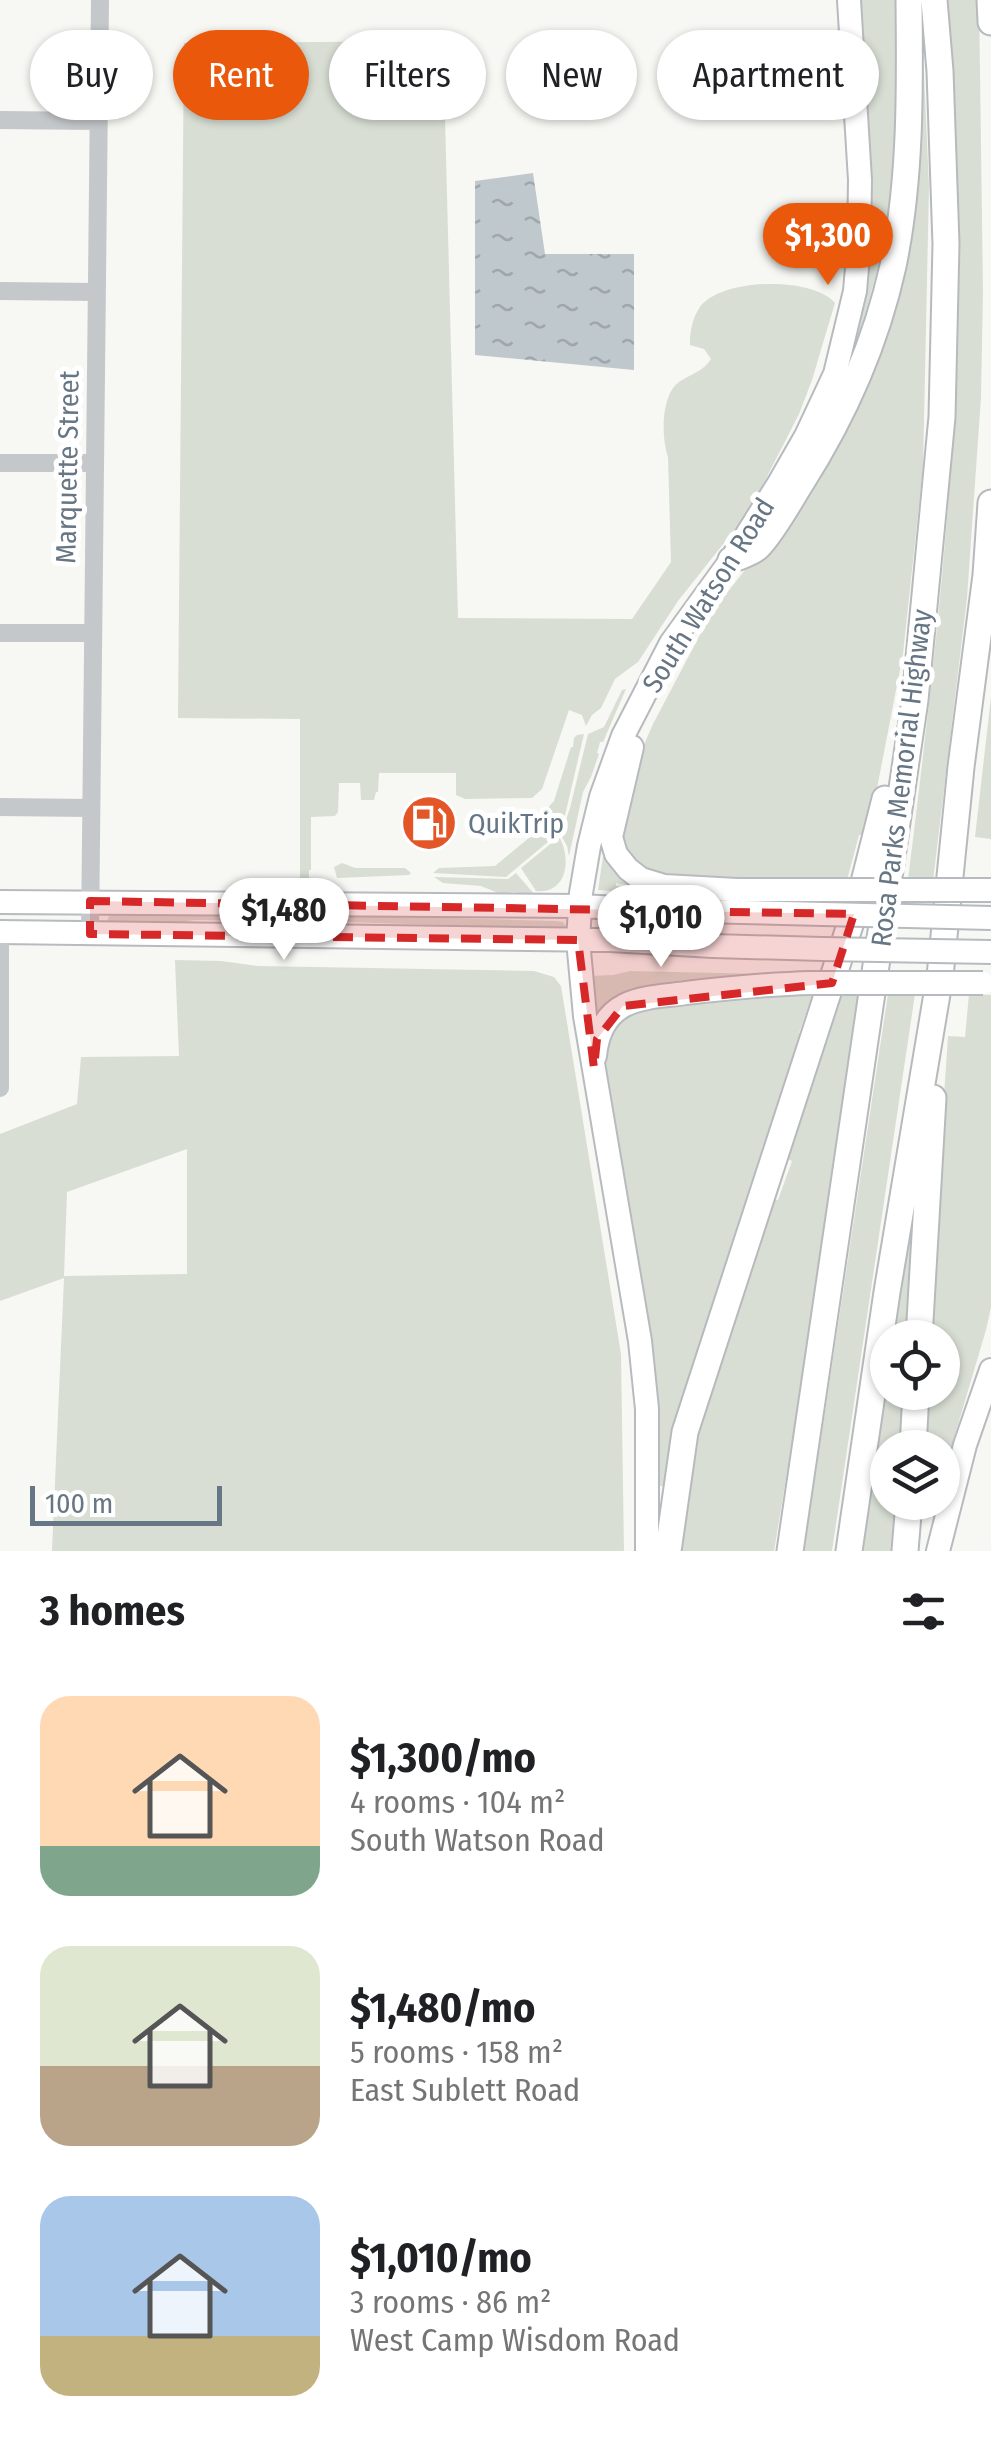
<!DOCTYPE html>
<html lang="en">
<head>
<meta charset="utf-8">
<style>
	:root { --surface:#fff; --page:#f2f2f2; --text:#202124; --muted:#757577; --accent:#ea580c }
	body { margin:0; font-family:"Fira Sans Condensed",sans-serif; background:var(--page); color:var(--text); height:100vh; display:flex; flex-direction:column; font-size:38px; white-space:nowrap }
	* { box-sizing:border-box; margin:0 }
	p { font-size:32px; color:var(--muted) }
	.icon { flex:none; width:55px; height:55px; fill:none; stroke:currentColor; stroke-width:2; stroke-linecap:round; stroke-linejoin:round }
	.map { position:relative; height:1551px; overflow:hidden }
	.panel { display:flex; flex-direction:column; background:var(--surface); flex:1 }
	.panel>* { flex:none }
	.top-card { position:absolute; left:30px; top:30px; width:932px; height:90px; display:flex; gap:20px }
	.fabs { position:absolute; left:870px; top:1320px; display:grid; gap:20px }
	.fabs a { display:grid; place-items:center; width:90px; height:90px; border-radius:50%; background:var(--surface); box-shadow:0 2px 8px #0004; font-size:50px }
	.scale { position:absolute; left:30px; bottom:25px; width:192px; box-sizing:border-box; padding-left:10px; border:5px solid #667684; border-top:0; font-size:28px; line-height:35px; white-space:nowrap; color:#667684; -webkit-text-stroke:8px #fff; paint-order:stroke }
	.price { position:absolute; translate:-50% -85px; padding:0 22px; border-radius:35px; background:#fff; color:#222; font-size:32px; line-height:65px; filter:drop-shadow(0 2px 5px #0008) }
	.price::after { content:''; position:absolute; left:50%; top:60px; width:30px; height:22px; margin-left:-15px; background:inherit; clip-path:polygon(0 0,100% 0,50% 100%) }
	.price.active { background:var(--accent); color:#fff }
	ul { padding:0; list-style:none }
	li { display:flex; align-items:center; gap:30px; height:250px; padding:0 40px }
	li span { display:grid; place-items:center; flex:none; width:280px; height:200px; border-radius:30px; color:#555 }
	li>.icon { margin-inline-start:auto }
	span .icon { width:120px; height:120px; fill:#fffc; stroke-width:1 }
	li b { font-size:42px }
	h2 { display:flex; justify-content:space-between; align-items:center; height:120px; padding:0 40px; font-size:42px }
	.tag { padding:0 35px; border-radius:45px; background:var(--surface); box-shadow:0 2px 8px #0004; font-size:35px; line-height:90px }
	.tag.active { background:var(--accent); color:#fff }
	.map>svg:first-child { display:block }
</style>
</head>
<body>
<div class="map">
<svg width="991" height="1551" viewBox="0 0 991 1551">
	<defs>
		<pattern id="water-ripples" width="26" height="14" patternUnits="userSpaceOnUse" patternTransform="scale(2.5)"><rect width="26" height="14" fill="#bfc8cd"/><path d="M2 4q2-2 4 0t4 0M15 11q2-2 4 0t4 0" fill="none" stroke="#9fa7ac"/></pattern>
	</defs>
	<rect width="100%" height="100%" fill="#f7f7f3"/>
	<!-- green -->
	<path fill="#d8ded4" fill-rule="evenodd" d="M 861,0 L 896,0 C 896,49 898,98 896,147 C 892,222 873,294 849,364 L 870,168 Z
		M 948,0 L 979,0 L 983,291 L 981,397 L 967,598 L 933,881 L 908,880 C 931,694 953,507 958,319 C 961,213 954,106 948,0 Z
		M 921,8 L 929,186 L 923,467 L 903,654 L 868,835 L 859,835 L 847,880 L 658,876 L 639,867 L 629,857 L 621,837 L 629,779 L 653,724 L 712,612 L 778,528 L 872,360 Z
		M 443,41 L 458,618 L 632,619 L 671,562 L 668,457 C 661,437 661,395 679,382 C 692,373 703,372 711,359 L 704,349 L 690,345 C 690,331 692,319 700,307 C 721,278 813,276 835,303 L 812,380 L 799,414 L 758,494 L 739,524 L 678,601 L 638,662 L 615,679 L 601,708 L 592,715 L 586,726 L 582,715 L 569,710 L 542,789 L 532,798 L 465,799 L 456,795 L 456,773 L 379,773 L 378,792 L 376,792 L 374,800 L 361,800 L 360,783 L 339,783 L 338,812 L 335,816 L 311,817 L 311,870 L 309,870 L 309,879 L 300,882 L 300,719 L 178,718 L 184,43 Z
		M 626,689 L 603,742 L 600,742 L 597,753 L 599,754 L 591,777 L 583,792 L 569,856 L 567,846 L 561,835 L 570,808 L 588,734 L 604,727 L 622,690 Z
		M 991,697 L 991,839 L 975,837 Z
		M 584,734 L 562,828 L 558,831 L 545,816 L 545,811 L 554,801 L 571,747 L 573,747 L 574,738 L 577,735 Z
		M 547,823 L 555,833 L 555,836 L 506,877 L 433,873 L 439,868 L 495,866 Z
		M 559,837 C 572,859 567,894 536,891 L 521,868 Z
		M 604,850 L 640,888 L 616,883 L 616,886 L 637,891 L 636,893 L 598,890 Z
		M 342,863 L 355,868 L 405,868 L 411,873 L 409,875 L 337,878 L 334,867 Z
		M 516,873 L 535,895 L 517,894 L 516,892 L 501,894 L 481,886 L 443,883 L 434,877 L 508,879 Z
		M 123,912 L 293,914 L 295,917 L 294,920 L 281,921 L 194,920 L 160,927 L 111,926 L 107,922 L 109,916 Z
		M 342,915 L 555,921 L 563,922 L 566,926 L 563,929 L 345,922 Z
		M 175,960 L 221,961 L 258,966 L 534,971 L 554,977 L 561,986 L 621,1354 L 624,1551 L 52,1551 L 64,1278 L 0,1301 L 0,1134 L 77,1104 L 81,1057 L 179,1056 ZM 187,1149 L 187,1274 L 64,1276 L 67,1192 Z
		M 630,971 L 768,974 L 595,1021 L 590,976 L 613,975 Z
		M 813,994 L 799,1033 L 807,1036 L 693,1366 L 681,1414 L 667,1486 L 658,1486 L 652,1365 L 644,1292 L 603,1066 C 608,1032 613,1023 645,1009 Z
		M 839,994 L 858,995 L 797,1412 L 774,1551 L 673,1551 L 695,1422 L 773,1199 L 778,1200 L 792,1161 L 786,1158 L 791,1138 L 829,1036 Z
		M 888,994 L 915,994 L 832,1551 L 804,1551 Z
		M 969,994 L 991,995 L 991,1307 L 986,1330 L 943,1475 L 942,1448 L 923,1448 L 925,1393 L 942,1392 L 942,1338 L 928,1337 L 948,1036 L 965,1037 Z
		M 918,1157 L 907,1337 L 893,1338 Z
		M 887,1374 L 888,1392 L 904,1392 L 904,1447 L 888,1448 L 888,1502 L 900,1503 L 898,1551 L 861,1551 L 871,1495 Z"/>
	<!-- water -->
	<path fill="url(#water-ripples)" d="M 533,173 L 545,254 L 634,254 L 634,370 L 475,355 L 475,181 Z"/>
	<g fill="none" stroke-linecap="round" stroke-linejoin="round">
		<!-- major casing -->
		<g stroke="#b7bbbf" stroke-width="26">
			<path id="major" d="M 632,747 L 611,837 L 616,854 L 628,869 L 641,879 L 664,886 L 737,890 L 824,890
				M 0,902 L 581,906 L 653,910 L 823,914
				M 0,932 L 610,940 L 713,946 L 822,949
				M 595,1056 C 597,1035 605,1015 625,1005 C 644,996 666,996 686,993 C 728,988 769,984 812,983
				M 647,1551 L 647,1409 L 640,1341 L 585,1016 L 578,940 L 581,893 L 589,846 L 601,797 L 623,736 L 671,643 L 731,560 L 779,483 L 806,436 L 835,374 L 855,291 L 859,244 L 860,180 L 849,0
				M 938,1551 L 965,1445 L 991,1370"/>
		</g>
		<!-- highway casing -->
		<g stroke="#b7babd" stroke-width="29">
			<path id="highway" d="M 990,0 L 991,22
				M 731,560 C 740,556 752,553 758,547 C 773,532 789,502 801,483 C 843,417 876,343 893,266 C 911,180 910,88 909,0
				M 919,1338 L 933,1098
				M 913,1448 L 916,1392
				M 668,1551 L 685,1432 L 864,882 L 885,799
				M 790,1551 L 915,700 L 942,417 L 946,244 L 940,71 L 934,0
				M 849,1551 L 887,1292 L 940,976 L 961,767 L 986,575 L 991,503
				M 905,1551 L 909,1502"/>
		</g>
		<!-- minor -->
		<path stroke="#c4c8cb" stroke-width="18" d="M 0,120 L 98,121
			M 0,291 L 97,292
			M 0,463 L 95,463
			M 0,633 L 93,633
			M 0,807 L 91,808
			M 90,934 L 100,0
			M 0,1088 L 0,932"/>
		<!-- major -->
		<use href="#major" stroke="#fff" stroke-width="22"/>
		<!-- highway -->
		<use href="#highway" stroke="#fff" stroke-width="25"/>
		<!-- major-bridge casing -->
		<g stroke="#b7bbbf" stroke-width="26" stroke-linecap="butt">
			<path id="major-bridge" d="M 824,890 L 991,890
				M 823,914 L 991,918
				M 822,949 L 991,952
				M 812,983 L 983,983"/>
		</g>
		<!-- major-bridge -->
		<use href="#major-bridge" stroke="#fff" stroke-width="22"/>
	</g>
	<!-- marked area -->
	<path fill="#d62828" fill-opacity="0.2" stroke="#d62828" stroke-width="8" stroke-dasharray="20 12" stroke-linejoin="round" d="M 90,901 L 854,914 L 832,983 L 623,1006 L 597,1039 L 594,1068 L 578,940 L 90,934 Z"/>
	<!-- icons -->
	<defs>
		<g id="fuel-disc" transform="scale(2.875)"><circle r="9.5" fill="#e35627" stroke="#fff"/><path d="M-5.5-6h7V0h2V4h1.3V-2.5L3-4.5l.8-.8L6-3V5H2.5V1h-1V6h-7ZM-4.2-4.7v3.2H.2V-4.7Z" fill="#fff"/></g>
	</defs>
	<g fill-rule="evenodd">
		<use href="#fuel-disc" x="429" y="823"/>
	</g>
	<g text-anchor="middle" stroke-width="10" stroke-linejoin="round" paint-order="stroke">
		<!-- street labels -->
		<g font-size="28" fill="#667684" stroke="#fff">
			<text transform="translate(67 467) rotate(-89)" y="10">Marquette Street</text>
			<text transform="translate(708 595) rotate(-58)" y="10">South Watson Road</text>
			<text transform="translate(901 778) rotate(-83)" y="10">Rosa Parks Memorial Highway</text>
		</g>
		<!-- poi labels -->
		<g font-size="28" fill="#667684" stroke="#fff" text-anchor="start">
			<text x="468" y="833">QuikTrip</text>
		</g>
	</g>
</svg>
<div class="fabs">
<a><svg class="icon" aria-label="locate" viewBox="0 0 24 24"><circle cx="12" cy="12" r="6"/><path d="M12 2v4M12 18v4M2 12h4M18 12h4"/></svg></a>
<a><svg class="icon" aria-label="layers" viewBox="0 0 24 24"><path d="M12 4l9 5-9 5-9-5zM3 14l9 5 9-5"/></svg></a>
</div>
<div class="scale">100 m</div>
<b class="price active" style="left:828px;top:288px">$1,300</b>
<b class="price" style="left:284px;top:963px">$1,480</b>
<b class="price" style="left:661px;top:970px">$1,010</b>
<div class="top-card">
<a class="tag">Buy</a>
<a class="tag active">Rent</a>
<a class="tag">Filters</a>
<a class="tag">New</a>
<a class="tag">Apartment</a>
</div>
</div>
<section class="panel">
<h2>3 homes<svg class="icon" aria-label="filters" viewBox="0 0 24 24"><path d="M4 7h16M4 17h16"/><circle cx="9" cy="7" r="2"/><circle cx="15" cy="17" r="2"/></svg></h2>
<ul>
<li><span style="background:linear-gradient(#ffd9b3 75%,#7fa58c 0)"><svg class="icon" aria-label="home" viewBox="0 0 24 24"><path d="M3 11l9-7 9 7M6 9v11h12V9"/></svg></span><div><b>$1,300/mo</b><p>4 rooms · 104 m²</p><p>South Watson Road</p></div></li>
<li><span style="background:linear-gradient(#dfe7d0 60%,#b9a48a 0)"><svg class="icon" aria-label="home" viewBox="0 0 24 24"><path d="M3 11l9-7 9 7M6 9v11h12V9"/></svg></span><div><b>$1,480/mo</b><p>5 rooms · 158 m²</p><p>East Sublett Road</p></div></li>
<li><span style="background:linear-gradient(#a9c7e8 70%,#c2b280 0)"><svg class="icon" aria-label="home" viewBox="0 0 24 24"><path d="M3 11l9-7 9 7M6 9v11h12V9"/></svg></span><div><b>$1,010/mo</b><p>3 rooms · 86 m²</p><p>West Camp Wisdom Road</p></div></li>
</ul>
</section>
</body>
</html>
